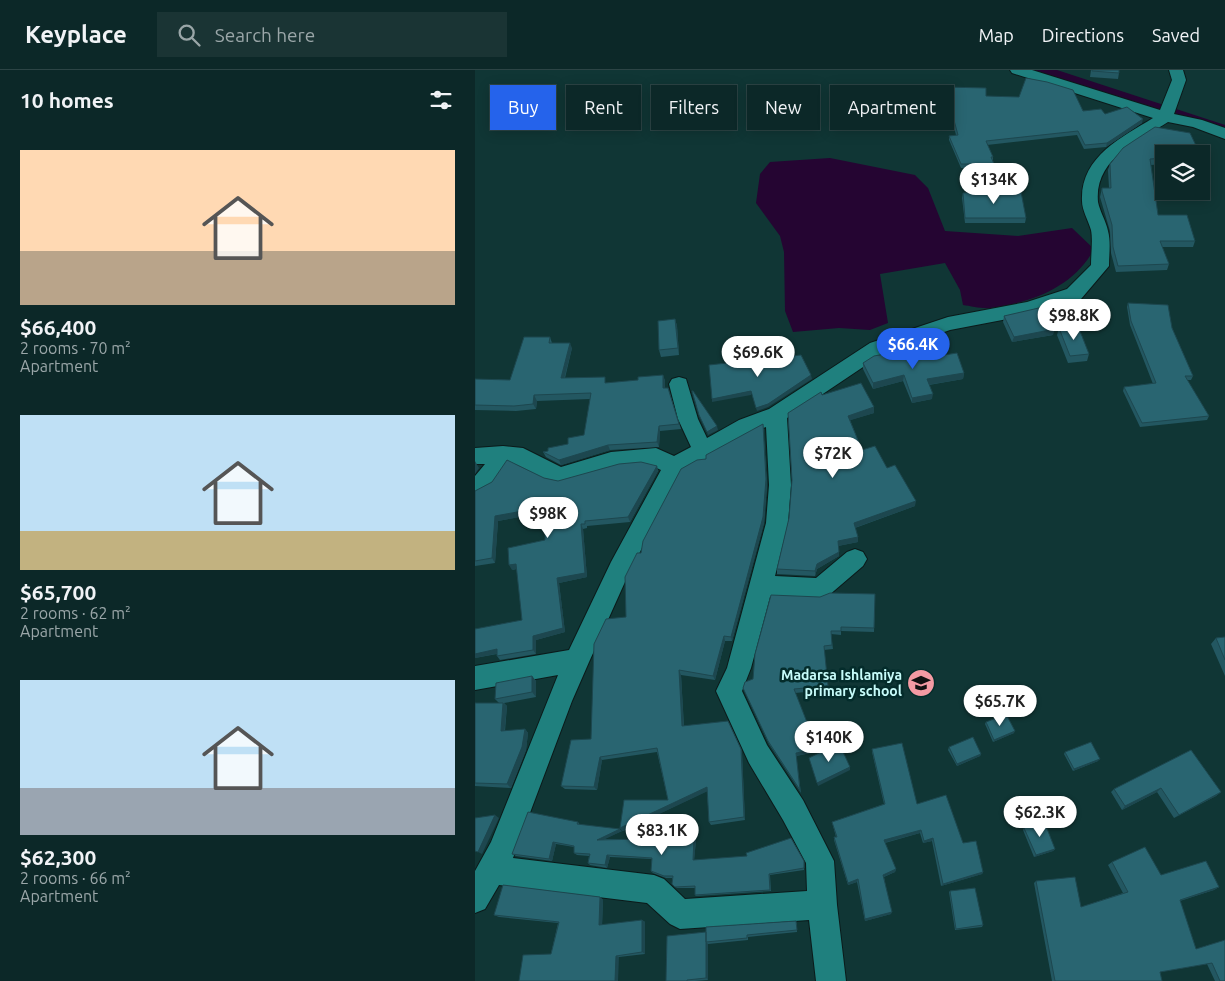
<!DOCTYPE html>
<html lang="en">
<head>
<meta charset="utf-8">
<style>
	:root { --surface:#0c2828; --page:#1a3434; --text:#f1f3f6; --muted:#9aa6a8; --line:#2c4445; --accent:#2563eb }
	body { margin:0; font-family:Ubuntu,sans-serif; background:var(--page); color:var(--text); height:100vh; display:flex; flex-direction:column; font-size:19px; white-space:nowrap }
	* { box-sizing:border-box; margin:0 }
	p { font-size:16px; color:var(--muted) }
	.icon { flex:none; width:28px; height:28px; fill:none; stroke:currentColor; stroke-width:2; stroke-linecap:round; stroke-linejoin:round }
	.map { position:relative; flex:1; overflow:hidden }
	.drawer { display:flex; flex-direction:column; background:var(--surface); width:475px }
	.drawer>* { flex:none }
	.banner { position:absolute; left:15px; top:15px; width:475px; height:45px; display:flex; gap:10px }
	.controls { position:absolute; left:680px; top:75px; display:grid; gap:10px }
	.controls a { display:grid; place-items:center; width:55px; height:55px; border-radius:0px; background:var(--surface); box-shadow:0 2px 12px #0003,0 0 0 1px var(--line); font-size:25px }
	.price { position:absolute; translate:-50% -42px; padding:0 11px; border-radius:18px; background:#fff; color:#222; font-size:16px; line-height:32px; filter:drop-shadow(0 1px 2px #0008) }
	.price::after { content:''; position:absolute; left:50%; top:30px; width:15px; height:11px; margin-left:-8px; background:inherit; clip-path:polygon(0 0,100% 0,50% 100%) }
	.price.current { background:var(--accent); color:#fff }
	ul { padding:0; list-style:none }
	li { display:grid; align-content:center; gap:10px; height:265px; padding:0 20px }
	li span { display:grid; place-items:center; height:155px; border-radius:0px; color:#555 }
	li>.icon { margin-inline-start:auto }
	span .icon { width:90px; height:90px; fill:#fffc; stroke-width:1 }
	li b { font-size:21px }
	h2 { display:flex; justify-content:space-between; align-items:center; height:60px; padding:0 20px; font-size:21px }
	.chip { padding:0 18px; border-radius:0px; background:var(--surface); box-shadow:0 2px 12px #0003,0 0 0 1px var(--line); font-size:18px; line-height:45px }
	.chip.current { background:var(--accent); color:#fff }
	header { display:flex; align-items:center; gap:30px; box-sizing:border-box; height:70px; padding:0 25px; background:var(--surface); border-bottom:1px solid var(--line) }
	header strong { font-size:24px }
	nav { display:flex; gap:28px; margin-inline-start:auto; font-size:18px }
	.search { width:350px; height:45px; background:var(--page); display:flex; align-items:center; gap:12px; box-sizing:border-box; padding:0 18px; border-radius:0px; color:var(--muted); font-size:19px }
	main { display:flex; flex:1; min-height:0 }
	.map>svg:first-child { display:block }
</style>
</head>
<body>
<header>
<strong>Keyplace</strong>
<div class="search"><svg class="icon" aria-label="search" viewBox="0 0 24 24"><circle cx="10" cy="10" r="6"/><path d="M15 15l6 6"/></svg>Search here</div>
<nav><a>Map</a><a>Directions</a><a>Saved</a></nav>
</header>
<main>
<section class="drawer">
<h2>10 homes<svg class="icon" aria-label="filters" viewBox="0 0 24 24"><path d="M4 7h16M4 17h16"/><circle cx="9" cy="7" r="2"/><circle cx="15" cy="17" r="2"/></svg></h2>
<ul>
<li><span style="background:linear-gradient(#ffd9b3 65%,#b9a48a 0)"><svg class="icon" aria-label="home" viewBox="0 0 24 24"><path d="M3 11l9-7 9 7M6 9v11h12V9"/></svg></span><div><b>$66,400</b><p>2 rooms · 70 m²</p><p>Apartment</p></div></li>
<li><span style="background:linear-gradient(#bfe0f5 75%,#c2b280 0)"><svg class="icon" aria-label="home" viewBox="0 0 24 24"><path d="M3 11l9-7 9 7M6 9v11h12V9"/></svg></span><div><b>$65,700</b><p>2 rooms · 62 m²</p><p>Apartment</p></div></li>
<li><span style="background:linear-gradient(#bfe0f5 70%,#9aa5b1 0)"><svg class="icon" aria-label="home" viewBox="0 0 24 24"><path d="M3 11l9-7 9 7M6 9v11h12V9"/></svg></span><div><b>$62,300</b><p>2 rooms · 66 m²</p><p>Apartment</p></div></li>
</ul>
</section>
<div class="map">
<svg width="750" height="911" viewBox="0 0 750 911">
	<rect width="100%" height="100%" fill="#103635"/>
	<!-- water -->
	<path fill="#250532" d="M 355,88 L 440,105 L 453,118 L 470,161 L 543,166 L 597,158 L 619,179 C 599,217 556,233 515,238 C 507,239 496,236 488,235 L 485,220 L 470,193 L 405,204 L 413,253 L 395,260 L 364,258 L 318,262 L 310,241 L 309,182 L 305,166 L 281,133 L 285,104 L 295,92 Z"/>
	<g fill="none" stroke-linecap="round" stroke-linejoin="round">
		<!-- canal -->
		<path fill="#250532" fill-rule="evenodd" d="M 560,0 L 582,0 L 750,55 L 750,65 L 562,3 Z"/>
		<!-- street casing -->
		<g stroke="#0b1a1a" stroke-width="2">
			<path id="street" d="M 535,0 L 557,0 L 685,40 L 697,10 L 694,0 L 708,0 L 711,10 L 699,44 L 727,50 L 750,58 L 750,69 L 718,57 L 693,52 C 663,71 619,89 623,132 C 625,142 631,151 633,161 C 636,172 634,185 634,196 L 606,229 L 553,245 L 475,260 L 409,283 L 312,348 L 316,415 L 313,453 L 300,506 L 341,508 L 372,482 L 380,479 L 388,482 L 392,489 L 388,496 L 353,526 L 345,529 L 295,527 L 276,598 L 267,621 L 292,675 L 328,730 L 359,791 L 362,835 L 371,911 L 341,911 L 334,850 L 205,859 L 195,854 L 172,833 L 24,815 L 10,839 L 0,843 L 0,801 L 16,772 L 83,605 L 0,620 L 0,596 L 94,580 L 136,492 L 186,400 C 167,388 125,403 104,409 C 99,411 92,414 86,414 C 68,415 51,395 34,393 L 19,416 L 0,426 L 0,406 L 10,394 L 0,394 L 0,378 L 28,376 L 48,378 L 86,397 L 136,382 L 181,378 L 199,386 L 216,377 L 203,349 L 194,314 L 197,309 L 204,307 L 211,309 L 223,349 L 232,368 L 264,350 L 294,339 L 395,273 L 473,247 L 552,232 L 592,219 L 616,195 C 616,184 618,170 616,160 C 613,150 607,140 607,131 C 605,87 646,68 678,48 L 537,3 ZM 291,357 L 294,415 L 291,453 L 252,598 L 241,621 L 274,693 L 308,750 L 331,793 L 332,821 L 210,829 L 189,809 L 179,805 L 38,788 L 97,631 L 114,592 L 154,503 L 206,403 L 278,362 Z"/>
		</g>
		<!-- street -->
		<use href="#street" fill="#1f807e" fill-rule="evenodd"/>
	</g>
	<!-- wall -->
	<path fill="#235761" d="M 616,0 L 644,0 L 644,3 L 643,9 L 615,7 Z
		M 470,17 L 511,26 L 630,44 L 667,53 L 631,77 L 609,79 L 602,65 L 512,75 L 518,87 L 518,91 L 519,94 L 518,98 L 486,98 L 474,70 L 474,66 L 481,65 L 470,21 Z
		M 689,84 L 689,94 L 676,95 L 683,145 L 720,171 L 718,177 L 687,177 L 694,194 L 692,200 L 641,202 L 636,183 L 635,161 L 625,127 L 627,118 L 634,118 L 633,100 L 635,94 Z
		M 532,122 L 551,148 L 550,153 L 490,153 L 487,128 L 488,123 Z
		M 653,233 L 697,258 L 718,306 L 716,310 L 712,310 L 734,346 L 732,350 L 665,357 L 648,321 L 649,317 L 678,314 L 655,255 L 652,237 Z
		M 529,246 L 578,265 L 537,272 L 528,252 Z
		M 200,249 L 202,256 L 204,285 L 186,287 L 184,280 Z
		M 584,258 L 614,284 L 612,291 L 593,293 L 582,265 Z
		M 75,267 L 77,273 L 97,278 L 90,308 L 132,313 L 163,310 L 188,305 L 190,311 L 190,318 L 193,318 L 206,359 L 185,361 L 184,377 L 135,380 L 86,395 L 71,387 L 68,382 L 73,381 L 93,374 L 109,365 L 115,329 L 62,331 L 61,339 L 41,341 L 0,340 L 0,309 L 35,310 Z
		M 437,290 L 489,303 L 488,309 L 454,315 L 457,329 L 437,333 L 428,311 L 398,319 L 388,299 L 388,293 Z
		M 347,325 L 399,337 L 399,343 L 375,350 L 387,380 L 412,398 L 440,436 L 380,458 L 383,472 L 363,476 L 364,486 L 342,499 L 340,506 L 302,504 L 302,499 Z
		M 288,354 L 292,415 L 289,453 L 257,571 L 250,571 L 240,610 L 206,605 L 209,656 L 266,679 L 267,683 L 270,750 L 236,755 L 234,752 L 232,721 L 148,761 L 145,758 L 193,730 L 182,682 L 127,690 L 122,720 L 90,719 L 86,716 L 116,669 L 151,547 L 166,483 L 231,389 Z
		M 182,396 L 183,401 L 155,452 L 112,456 L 112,458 L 108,459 L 112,507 L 84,513 L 90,562 L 61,570 L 61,584 L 25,590 L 22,586 L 22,584 L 0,588 L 47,550 L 42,499 L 37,500 L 70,470 L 70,442 L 23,451 L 20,493 L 0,496 L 0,421 L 69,408 L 83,411 Z
		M 400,524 L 399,562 L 366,561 L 366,565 L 356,564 L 358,579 L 349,580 L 353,620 L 320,623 L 335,660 L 346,681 L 321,686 L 326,723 L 294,674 L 268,618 L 278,609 L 345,527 Z
		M 750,567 L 750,606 L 736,574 L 741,568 Z
		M 57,606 L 61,611 L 61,627 L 29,633 L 32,636 L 30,661 L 50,659 L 53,663 L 51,680 L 36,718 L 0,716 L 0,633 L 24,633 L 20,629 Z
		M 511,652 L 539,663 L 518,672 L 510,654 Z
		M 474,677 L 506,684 L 505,686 L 482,696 L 473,680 Z
		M 397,679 L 442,734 L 488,773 L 508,802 L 507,804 L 466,816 L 457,771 L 448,773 L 445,763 L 410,773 L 421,799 L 420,802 L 409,807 L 416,844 L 390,851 L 382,812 L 373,815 L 359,770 L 359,767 L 361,767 L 357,752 L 409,734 L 397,682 Z
		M 716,680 L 746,722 L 741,726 L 699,748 L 682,722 L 647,740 L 636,722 L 639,719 Z
		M 590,682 L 623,691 L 598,701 L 589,684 Z
		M 103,752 L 105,755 L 147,761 L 129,769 L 221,770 L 219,790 L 329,791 L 329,800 L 295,805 L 296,821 L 221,826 L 220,825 L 220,818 L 202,818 L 197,814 L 197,808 L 191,808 L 178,803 L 176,801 L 177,789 L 135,787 L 132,798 L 115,795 L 113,793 L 114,786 L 102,785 L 99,783 L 99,777 L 81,774 L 77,791 L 41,786 L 37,784 Z
		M 549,758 L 580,779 L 578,781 L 559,787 L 548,760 Z
		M 637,792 L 686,805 L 744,817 L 739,820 L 705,831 L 721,879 L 750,870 L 750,911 L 740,911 L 732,894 L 685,902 L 687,911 L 577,911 L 559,813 L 561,811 L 606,837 L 648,823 L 633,795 Z
		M 475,821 L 508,855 L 507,857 L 480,860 L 474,822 Z
		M 125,827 L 128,830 L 127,855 L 167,850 L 170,852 L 170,884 L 144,887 L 76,884 L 83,853 L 24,847 L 19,845 Z
		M 322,853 L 322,862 L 273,867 L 273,870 L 233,874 L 233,910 L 220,911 L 191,911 L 192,866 Z"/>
	<!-- shaded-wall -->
	<path fill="#1d474f" d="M 668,49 L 667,53 L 631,77 L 632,73 Z
		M 200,249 L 202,256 L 204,285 L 203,278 Z
		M 580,259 L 578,265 L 537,272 L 539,267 Z
		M 95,273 L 97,278 L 88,313 L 86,308 Z
		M 489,303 L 488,309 L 452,315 L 452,309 Z
		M 188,305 L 190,311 L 190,324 L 188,318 Z
		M 336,305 L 337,309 L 293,337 L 282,341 L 281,338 Z
		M 429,305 L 428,311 L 398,319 L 398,313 Z
		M 276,321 L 276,325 L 237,332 L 237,329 Z
		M 458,324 L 457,329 L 437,333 L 437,328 Z
		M 59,325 L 62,331 L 61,339 L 58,334 Z
		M 399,337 L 399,343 L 373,351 L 373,346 Z
		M 288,354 L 292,415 L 289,453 L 257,571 L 256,567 Z
		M 184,356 L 185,361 L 184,377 L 182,372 Z
		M 242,356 L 243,360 L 233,365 L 232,362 Z
		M 133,375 L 135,380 L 86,395 L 84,390 Z
		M 0,391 L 4,398 L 0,404 Z
		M 182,396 L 183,401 L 155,452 L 153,447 Z
		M 441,431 L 440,436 L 379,458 L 379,453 Z
		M 70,437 L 73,442 L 23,451 L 20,493 L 17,488 L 20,446 Z
		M 106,454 L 108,459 L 112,507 L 84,513 L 90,562 L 61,570 L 61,584 L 58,580 L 58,566 Z
		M 383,467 L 383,472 L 363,476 L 363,471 Z
		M 364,482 L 364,486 L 342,499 L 340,506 L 340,501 L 342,494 Z
		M 41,494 L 44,498 L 37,500 L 34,495 Z
		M 249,566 L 250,571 L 240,610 L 238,606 Z
		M 22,579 L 25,583 L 0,588 L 0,584 Z
		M 204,600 L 206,605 L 209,660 L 207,656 Z
		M 57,606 L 61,611 L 61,627 L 57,622 Z
		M 28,633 L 32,636 L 29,665 L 26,661 Z
		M 50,659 L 53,663 L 51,680 L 36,718 L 32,714 Z
		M 540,661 L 539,663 L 518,672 L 519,670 Z
		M 346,678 L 346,681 L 321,686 L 326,723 L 321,683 Z
		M 266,679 L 267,683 L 270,750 L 269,747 Z
		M 506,684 L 505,686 L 482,696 L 482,694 Z
		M 125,687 L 127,690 L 122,720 L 119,717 Z
		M 625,689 L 623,691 L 598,701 L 599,699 Z
		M 375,697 L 375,700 L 343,716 L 342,713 Z
		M 232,717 L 233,721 L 148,761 L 145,758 Z
		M 686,718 L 682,722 L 647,740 L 650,736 Z
		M 746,722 L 741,726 L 699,748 L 704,745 Z
		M 20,745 L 24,748 L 7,784 L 3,782 Z
		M 145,759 L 147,761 L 124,772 L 122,770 Z
		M 446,760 L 445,763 L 408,773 L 409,770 Z
		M 219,768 L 221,770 L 219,792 L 218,790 Z
		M 458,768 L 457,771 L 448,773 L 449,771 Z
		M 78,772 L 81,774 L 77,791 L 74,789 Z
		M 580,779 L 578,781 L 559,787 L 561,785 Z
		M 132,785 L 135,787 L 132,798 L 130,795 Z
		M 421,799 L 420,802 L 408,807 L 408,805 Z
		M 508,802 L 507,804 L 466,816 L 468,814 Z
		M 383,809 L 382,812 L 373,815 L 373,813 Z
		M 744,817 L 739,820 L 700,832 L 705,830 Z
		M 125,827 L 128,830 L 127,857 L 124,855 Z
		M 417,842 L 416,844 L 390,851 L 390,849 Z
		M 167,850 L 170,852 L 170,884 L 167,882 Z
		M 231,862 L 231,872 L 233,874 L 233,910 L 231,908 Z
		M 141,886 L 144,887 L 143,911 L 140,911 Z"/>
	<!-- building -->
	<path fill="#296571" stroke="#1d474f" d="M 617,0 L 644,0 L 644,3 L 617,1 Z
		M 551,8 L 572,12 L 598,20 L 608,41 L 626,39 L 630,44 L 652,37 L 668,49 L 632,73 L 610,75 L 603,61 L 511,71 L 518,87 L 516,87 L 519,94 L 486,94 L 474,66 L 483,65 L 470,17 L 511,18 L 511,26 L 544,27 Z
		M 680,57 L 715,63 L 725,84 L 689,84 L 689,88 L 675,89 L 683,145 L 712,145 L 720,171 L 685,171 L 694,194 L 643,196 L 638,177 L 637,155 L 627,121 L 627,118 L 636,118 L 635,94 L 648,78 L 660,70 Z
		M 531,119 L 532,122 L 546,122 L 551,148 L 490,148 L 488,123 Z
		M 653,233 L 693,235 L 697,258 L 718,306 L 710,306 L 734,346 L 667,353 L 649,317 L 681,313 L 656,251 Z
		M 568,237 L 580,259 L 539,267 L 529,246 Z
		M 200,249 L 203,278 L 184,280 L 183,251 Z
		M 603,256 L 614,284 L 595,286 L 584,258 Z
		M 49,267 L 75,267 L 74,273 L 95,273 L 86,308 L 130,307 L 130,313 L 163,310 L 163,307 L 188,305 L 188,318 L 193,318 L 204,354 L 184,356 L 182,372 L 133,375 L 84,390 L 68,382 L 73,381 L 73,378 L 93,374 L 93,368 L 109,365 L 116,323 L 59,325 L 58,334 L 39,336 L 0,335 L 0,309 L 35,310 Z
		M 432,280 L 437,290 L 482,283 L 489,303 L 452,309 L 458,324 L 437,328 L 429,305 L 398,313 L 388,293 L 399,286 Z
		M 326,285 L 336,305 L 293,334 L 281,338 L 276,321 L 237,329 L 234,295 Z
		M 386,313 L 399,337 L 373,346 L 387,380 L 400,376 L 412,398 L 420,395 L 441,431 L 379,453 L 383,467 L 363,471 L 364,482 L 342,494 L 340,501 L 302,499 L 314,448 L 317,410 L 313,343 L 346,322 L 347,325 Z
		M 217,321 L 218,321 L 242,356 L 232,362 L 224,345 Z
		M 288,354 L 291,409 L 288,447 L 256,567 L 249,566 L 238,606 L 204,600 L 207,656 L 253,651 L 266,679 L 269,747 L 234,752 L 232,717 L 145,758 L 149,730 L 193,730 L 182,678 L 125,687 L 119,717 L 86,716 L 96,670 L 116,669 L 119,574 L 131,549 L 151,547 L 150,507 L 162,483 L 166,483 L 168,471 L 206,399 L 222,390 L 231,389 L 231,385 Z
		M 32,390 L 69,408 L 83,411 L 144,394 L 166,392 L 182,396 L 153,447 L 110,451 L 110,454 L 106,454 L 110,503 L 82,508 L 88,558 L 58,566 L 58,580 L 22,586 L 22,579 L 0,584 L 0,559 L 47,550 L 41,494 L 34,495 L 33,478 L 70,470 L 70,437 L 20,446 L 17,488 L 0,491 L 0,421 L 17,412 Z
		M 355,523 L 400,524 L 399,558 L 366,557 L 366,561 L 356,561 L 357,575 L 349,576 L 353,616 L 319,619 L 335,660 L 337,659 L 346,678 L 321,683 L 325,720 L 293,671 L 268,618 L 270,612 L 278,609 L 280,584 L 296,525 L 345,527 Z
		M 750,567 L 750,590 L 741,568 Z
		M 57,606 L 57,622 L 20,629 L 21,613 Z
		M 0,633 L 28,633 L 26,661 L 50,659 L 47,677 L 32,714 L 0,713 Z
		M 531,644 L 540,661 L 519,670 L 511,652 Z
		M 498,667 L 506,684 L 482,694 L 474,677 Z
		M 616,672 L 625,689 L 599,699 L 590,682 Z
		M 364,673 L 375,697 L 342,713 L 334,688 Z
		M 427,673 L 442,734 L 471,725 L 488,773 L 501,771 L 508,802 L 468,814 L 458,768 L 449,771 L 446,760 L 409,770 L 421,799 L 408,805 L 417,842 L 390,849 L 383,809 L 373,813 L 359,767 L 362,767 L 357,752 L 410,734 L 397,679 Z
		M 716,680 L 746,722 L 704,745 L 686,718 L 650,736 L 639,719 Z
		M 53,742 L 103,752 L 102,754 L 145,759 L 122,770 L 219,768 L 218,790 L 272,786 L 271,783 L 316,768 L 329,791 L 329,798 L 294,804 L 295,820 L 220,825 L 220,816 L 200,817 L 197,814 L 198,806 L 189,806 L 176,801 L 177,788 L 132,785 L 130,795 L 113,793 L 115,784 L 99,783 L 99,776 L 78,772 L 74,789 L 37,784 Z
		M 20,745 L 3,782 L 0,781 L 0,748 Z
		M 569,751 L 580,779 L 561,785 L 549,758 Z
		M 670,777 L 686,805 L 731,791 L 744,817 L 705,830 L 721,879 L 750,870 L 750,911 L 745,911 L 737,893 L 685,902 L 687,911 L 580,911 L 561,811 L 600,807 L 606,837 L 653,822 L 637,792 Z
		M 28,815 L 125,827 L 124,855 L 167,850 L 167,882 L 141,886 L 140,911 L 44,911 L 48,885 L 76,884 L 84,852 L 19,845 Z
		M 500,818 L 508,855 L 481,859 L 475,821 Z
		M 321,851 L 322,860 L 272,865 L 272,868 L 231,872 L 231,857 Z
		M 231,862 L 231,908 L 212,910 L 212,911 L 191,911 L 192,866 Z"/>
	<!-- icons -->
	<defs>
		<g id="school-disc" transform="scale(1.4375)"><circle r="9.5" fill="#f49aa3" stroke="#042c2b"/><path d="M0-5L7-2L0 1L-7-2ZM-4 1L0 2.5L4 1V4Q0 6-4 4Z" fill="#111"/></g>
	</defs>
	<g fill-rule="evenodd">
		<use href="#school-disc" x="446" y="613"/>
	</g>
	<g text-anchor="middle" stroke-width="5" stroke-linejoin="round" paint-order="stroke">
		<!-- poi labels -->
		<g font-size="14" font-weight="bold" fill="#c7fcfa" stroke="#042c2b" text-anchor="end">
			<text x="427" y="610">Madarsa Ishlamiya<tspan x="427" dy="16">primary school</tspan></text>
		</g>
	</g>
</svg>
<div class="controls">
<a><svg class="icon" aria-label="layers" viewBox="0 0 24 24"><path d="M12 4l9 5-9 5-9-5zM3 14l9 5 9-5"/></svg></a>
</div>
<b class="price" style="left:519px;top:135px">$134K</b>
<b class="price" style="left:599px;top:271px">$98.8K</b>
<b class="price current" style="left:438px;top:300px">$66.4K</b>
<b class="price" style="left:283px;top:308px">$69.6K</b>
<b class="price" style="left:358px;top:409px">$72K</b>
<b class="price" style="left:73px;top:469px">$98K</b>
<b class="price" style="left:525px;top:657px">$65.7K</b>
<b class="price" style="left:354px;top:693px">$140K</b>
<b class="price" style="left:565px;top:768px">$62.3K</b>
<b class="price" style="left:187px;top:786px">$83.1K</b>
<div class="banner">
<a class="chip current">Buy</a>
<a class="chip">Rent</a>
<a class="chip">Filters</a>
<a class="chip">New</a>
<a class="chip">Apartment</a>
</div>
</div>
</main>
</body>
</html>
